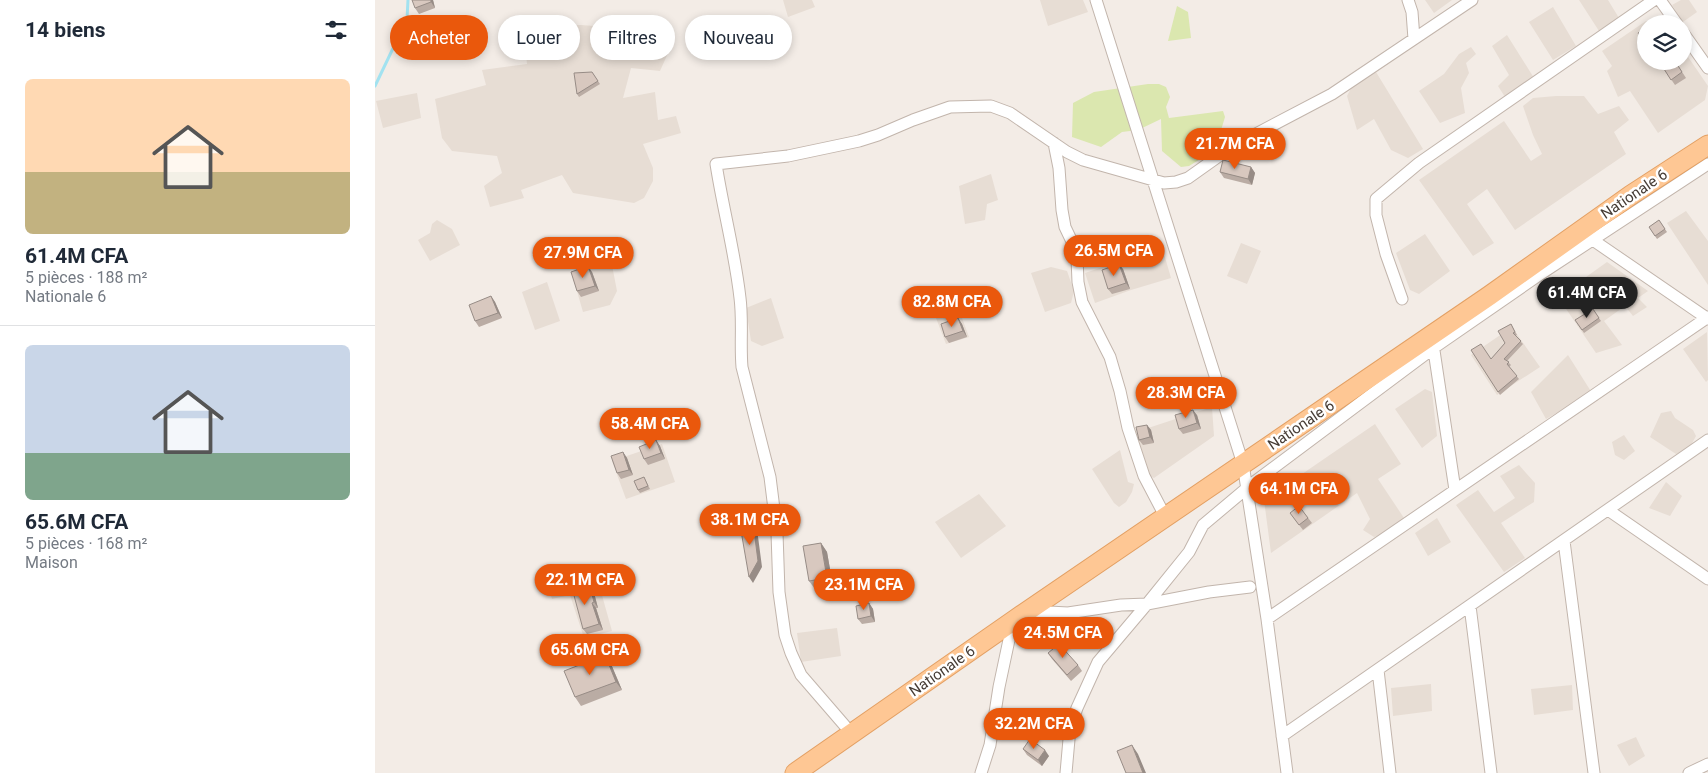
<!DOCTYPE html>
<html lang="fr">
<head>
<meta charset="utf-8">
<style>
	:root { --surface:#fff; --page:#f2f2f3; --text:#1f2937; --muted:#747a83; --line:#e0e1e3; --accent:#ea580c }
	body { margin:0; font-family:Roboto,sans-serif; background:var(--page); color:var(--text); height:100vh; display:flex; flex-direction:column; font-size:19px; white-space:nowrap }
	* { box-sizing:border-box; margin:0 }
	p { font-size:16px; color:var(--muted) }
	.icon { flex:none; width:28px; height:28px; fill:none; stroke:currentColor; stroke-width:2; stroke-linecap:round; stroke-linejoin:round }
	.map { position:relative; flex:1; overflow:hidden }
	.sheet { display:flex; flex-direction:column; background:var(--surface); width:375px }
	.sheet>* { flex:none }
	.banner { position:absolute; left:15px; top:15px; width:475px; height:45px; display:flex; gap:10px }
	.buttons { position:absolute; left:1262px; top:15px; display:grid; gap:10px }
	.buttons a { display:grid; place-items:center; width:55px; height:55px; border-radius:50%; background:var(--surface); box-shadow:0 2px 8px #0003; font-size:25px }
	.price { position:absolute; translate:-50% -42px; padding:0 11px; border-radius:18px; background:var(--accent); color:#fff; font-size:16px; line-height:32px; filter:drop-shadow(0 1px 2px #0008) }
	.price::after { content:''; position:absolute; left:50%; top:30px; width:15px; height:11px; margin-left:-8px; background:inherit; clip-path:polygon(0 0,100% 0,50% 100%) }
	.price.active { background:#222; color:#fff }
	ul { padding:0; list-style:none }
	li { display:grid; align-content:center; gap:10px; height:265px; padding:0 25px }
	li+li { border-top:1px solid var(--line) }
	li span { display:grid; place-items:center; height:155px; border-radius:8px; color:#555 }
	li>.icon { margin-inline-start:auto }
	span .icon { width:90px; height:90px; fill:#fffc; stroke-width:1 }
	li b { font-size:21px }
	h2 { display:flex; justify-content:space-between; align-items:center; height:60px; padding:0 25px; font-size:21px }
	.pill { padding:0 18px; border-radius:22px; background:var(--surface); box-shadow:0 2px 8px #0003; font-size:18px; line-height:45px }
	.pill.active { background:var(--accent); color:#fff }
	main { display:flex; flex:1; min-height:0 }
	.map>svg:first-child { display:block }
</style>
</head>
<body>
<main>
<section class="sheet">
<h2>14 biens<svg class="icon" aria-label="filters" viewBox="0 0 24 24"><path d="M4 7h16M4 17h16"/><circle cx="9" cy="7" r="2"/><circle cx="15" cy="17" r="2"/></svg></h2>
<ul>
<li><span style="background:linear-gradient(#ffd9b3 60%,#c2b280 0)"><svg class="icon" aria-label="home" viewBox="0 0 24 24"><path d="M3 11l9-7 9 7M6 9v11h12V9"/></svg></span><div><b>61.4M CFA</b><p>5 pièces · 188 m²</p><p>Nationale 6</p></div></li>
<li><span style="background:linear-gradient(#c9d6e8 70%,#7fa58c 0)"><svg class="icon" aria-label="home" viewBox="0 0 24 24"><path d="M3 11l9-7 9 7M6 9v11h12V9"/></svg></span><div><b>65.6M CFA</b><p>5 pièces · 168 m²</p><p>Maison</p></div></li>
</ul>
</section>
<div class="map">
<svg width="1333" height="773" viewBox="0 0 1333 773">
	<rect width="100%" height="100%" fill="#f3ece6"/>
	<!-- residential -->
	<path fill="#e7ddd4" d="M 408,0 L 437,0 L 440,7 L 413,17 Z
		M 665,0 L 708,0 L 713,12 L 673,26 Z
		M 1050,0 L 1077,0 L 1059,13 Z
		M 1204,0 L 1233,0 L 1244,18 L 1224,31 Z
		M 1306,0 L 1314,0 L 1322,12 L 1308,22 L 1297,5 Z
		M 1178,7 L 1201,46 L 1178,60 L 1154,22 Z
		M 1271,21 L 1290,24 L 1271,24 L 1271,61 L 1309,61 L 1309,51 L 1333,86 L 1330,100 L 1283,133 L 1255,91 L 1243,97 L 1232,71 L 1237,66 L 1227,51 Z
		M 206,25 L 245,28 L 290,37 L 298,42 L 285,71 L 256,68 L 248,98 L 280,92 L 283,120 L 301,116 L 306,133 L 268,144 L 278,168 L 278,181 L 269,198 L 259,203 L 198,193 L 187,175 L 146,190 L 149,198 L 115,207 L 109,186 L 127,173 L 122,156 L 77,151 L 67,138 L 60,99 L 111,85 L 107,70 L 152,64 L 148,26 Z
		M 1132,35 L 1159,78 L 1130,97 L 1123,86 L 1134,75 L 1117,46 Z
		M 1096,47 L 1101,54 L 1091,63 L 1094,73 L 1086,88 L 1090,113 L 1065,123 L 1044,91 L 1069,74 L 1084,54 Z
		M 1001,72 L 1048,149 L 1033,158 L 1016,150 L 999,119 L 982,130 L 972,96 L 977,86 Z
		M 42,93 L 46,118 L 8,128 L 1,101 Z
		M 1181,96 L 1209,96 L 1223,114 L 1244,106 L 1254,120 L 1239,132 L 1251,154 L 1140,230 L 1112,189 L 1092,204 L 1119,243 L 1098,256 L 1044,180 L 1129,121 L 1156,161 L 1167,154 L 1158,135 L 1148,106 L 1158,98 Z
		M 616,174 L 623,200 L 612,204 L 610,220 L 590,224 L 584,186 Z
		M 1311,211 L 1333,241 L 1333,285 L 1292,223 Z
		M 62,220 L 77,229 L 85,245 L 55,261 L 43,240 L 55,233 L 57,224 Z
		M 1050,234 L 1075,271 L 1044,294 L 1035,290 L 1021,253 Z
		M 866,243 L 886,251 L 872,284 L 852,276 Z
		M 787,247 L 796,278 L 756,290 L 720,303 L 710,273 Z
		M 236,260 L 242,291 L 235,305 L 208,312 L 197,274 Z
		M 1232,262 L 1273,291 L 1263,298 L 1272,307 L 1258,316 L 1250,306 L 1229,321 L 1247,345 L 1221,353 L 1183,297 Z
		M 676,267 L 692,271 L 699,291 L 696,303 L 670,312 L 656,273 Z
		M 172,282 L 185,321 L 160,330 L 147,292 Z
		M 579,296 L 594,337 L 571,344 L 556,305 Z
		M 396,298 L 409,338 L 387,346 L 376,341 L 371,308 Z
		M 1137,327 L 1165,367 L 1122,395 L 1096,355 Z
		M 1332,332 L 1333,380 L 1331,382 L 1308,349 Z
		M 1193,355 L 1217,393 L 1171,419 L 1156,392 Z
		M 1050,389 L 1057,392 L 1062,436 L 1047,448 L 1020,409 Z
		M 837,407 L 839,436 L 779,478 L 771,474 L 761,432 Z
		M 1296,411 L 1300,418 L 1318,430 L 1321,436 L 1315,447 L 1309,452 L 1301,454 L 1275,437 L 1286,413 Z
		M 1000,424 L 1026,464 L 1003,479 L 1029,518 L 1008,534 L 999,537 L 988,530 L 995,519 L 982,493 L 896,553 L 889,500 Z
		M 1249,435 L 1260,451 L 1249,460 L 1240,455 L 1237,442 Z
		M 287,444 L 300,482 L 251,499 L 237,461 Z
		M 745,450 L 753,482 L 759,484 L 757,492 L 751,502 L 744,507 L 739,503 L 717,469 Z
		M 1144,465 L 1160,483 L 1159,502 L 1126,523 L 1150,558 L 1129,572 L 1081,505 L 1103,490 L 1119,512 L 1140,498 L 1125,476 Z
		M 1291,482 L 1307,496 L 1295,516 L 1274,508 Z
		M 604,494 L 631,526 L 586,558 L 560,522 Z
		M 1062,518 L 1076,542 L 1053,556 L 1040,533 Z
		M 194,580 L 198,589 L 223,581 L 237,631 L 209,638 L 195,595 L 177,599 L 173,587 Z
		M 462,628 L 466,656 L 426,662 L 422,633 Z
		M 1056,684 L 1057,711 L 1018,716 L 1016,688 Z
		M 1197,685 L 1198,710 L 1159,715 L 1156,689 Z
		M 1261,737 L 1270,756 L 1254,766 L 1242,745 Z"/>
	<!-- green -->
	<path fill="#dbe7af" d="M 802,6 L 813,12 L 816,38 L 793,41 Z
		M 773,84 L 784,84 L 791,87 L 795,97 L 791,107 L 794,118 L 848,111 L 850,117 L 840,150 L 814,166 L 806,167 L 787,151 L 786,119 L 763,130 L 747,132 L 726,147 L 697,137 L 698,103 L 719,92 Z"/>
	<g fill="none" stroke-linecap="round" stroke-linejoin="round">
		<!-- stream -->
		<path stroke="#a2e2f0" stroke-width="3" d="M 0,86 L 32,19 L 33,0"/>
		<!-- street casing -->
		<g stroke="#c2b5ac" stroke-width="13">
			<path id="street" d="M 721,0 L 868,464 L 892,619 L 912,773
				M 1033,0 L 1037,12 L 1039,39
				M 1285,0 L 1302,24
				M 1309,34 L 1333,68
				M 679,143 L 684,168 L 687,210 L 690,227 L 700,248 L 702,258 L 703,282 L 707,302 L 735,357 L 745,391 L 753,428 L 769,476 L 790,516
				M 1212,236 L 1333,319
				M 1027,299 L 1011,254 L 1001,215 L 1001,199 L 1044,163 L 1279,0
				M 1058,344 L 1080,490
				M 1233,510 L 1333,579
				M 1189,541 L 1219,773
				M 1095,606 L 1116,773
				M 655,611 L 693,613 L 746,605 L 772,604 L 834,592 L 875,587
				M 892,619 L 1333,317
				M 1003,670 L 1015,773
				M 477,734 L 426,675 L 416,653 L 410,635 L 404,592 L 402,533 L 395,477 L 367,367 C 365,344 368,321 365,298 C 360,253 348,209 341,164 L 413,156 L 484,141 L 503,135 L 538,120 L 575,107 L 616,106 L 635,113 L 692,152 L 708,160 L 789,183 L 801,182 L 813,178 L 858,146 L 957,94 L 1097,0
				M 907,736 L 1333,440
				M 606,773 L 615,745 L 624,687 L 638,621
				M 691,773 L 695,728 L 702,708 L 723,662 L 772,604 L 814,552 L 828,525 L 878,483 L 1060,347 L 1164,275 L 1333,164
				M 1314,773 L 1333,764"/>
		</g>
		<!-- primary casing -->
		<g stroke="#e3a064" stroke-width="21">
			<path id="primary" d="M 420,773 L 638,621 L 1114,296 L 1256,195 L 1333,145"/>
		</g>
		<!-- street -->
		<use href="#street" stroke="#fff" stroke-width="11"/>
		<!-- primary -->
		<use href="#primary" stroke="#fec794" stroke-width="19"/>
	</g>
	<!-- wall -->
	<path fill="#baaca4" d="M 58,0 L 60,8 L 44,14 L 40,8 Z
		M 1300,61 L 1311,78 L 1300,85 L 1289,69 Z
		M 217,72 L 225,84 L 204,97 L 202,94 Z
		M 876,167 L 880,173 L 877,185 L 849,178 L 845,172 Z
		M 1284,220 L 1292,232 L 1282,239 L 1274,227 Z
		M 748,269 L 755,289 L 737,294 L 733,289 Z
		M 217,272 L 224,291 L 206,297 L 202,291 Z
		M 116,296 L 120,302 L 127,318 L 104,327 L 100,321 Z
		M 1218,309 L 1226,321 L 1209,333 L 1200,320 Z
		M 583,318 L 587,324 L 592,337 L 574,343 L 570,337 Z
		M 1136,324 L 1142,335 L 1140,336 L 1148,344 L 1132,361 L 1136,365 L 1134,367 L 1144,379 L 1125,395 L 1096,350 L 1117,359 L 1130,343 Z
		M 822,415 L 826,429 L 808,434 L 804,429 Z
		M 772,425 L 776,430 L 779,443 L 768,445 L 764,440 Z
		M 281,440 L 285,446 L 290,459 L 273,465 L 269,459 Z
		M 248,452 L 252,458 L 258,475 L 246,479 L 242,473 Z
		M 269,477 L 275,489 L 265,493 L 263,490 Z
		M 924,506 L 937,523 L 928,530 L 915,513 Z
		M 446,543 L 452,552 L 458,586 L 440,589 L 434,581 Z
		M 218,589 L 223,608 L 221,608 L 228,630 L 212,634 L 208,629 Z
		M 494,603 L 498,609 L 500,622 L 487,624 L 483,619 Z
		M 673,653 L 703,665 L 707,671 L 696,681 L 677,659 Z
		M 230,655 L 236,664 L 247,690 L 206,706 L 200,697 Z
		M 648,749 L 674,756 L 667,766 L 652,755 Z"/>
	<!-- shaded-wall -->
	<path fill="#978c86" d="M 56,0 L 58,0 L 60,8 L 56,2 Z
		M 876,167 L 880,173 L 877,185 L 873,179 Z
		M 744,264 L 748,269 L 755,289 L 751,283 Z
		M 213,266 L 217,272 L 224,291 L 220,286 Z
		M 116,296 L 120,302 L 127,318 L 123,313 Z
		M 583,318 L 587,324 L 592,337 L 588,331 Z
		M 818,410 L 822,415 L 826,429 L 822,423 Z
		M 772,425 L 776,430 L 779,443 L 775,437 Z
		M 281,440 L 285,446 L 290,459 L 286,453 Z
		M 248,452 L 252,458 L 258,475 L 254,470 Z
		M 378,523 L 382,529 L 387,567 L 378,583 L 374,577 Z
		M 446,543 L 452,552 L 458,586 L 452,578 Z
		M 214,584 L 218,589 L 223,608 L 219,602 Z
		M 217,603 L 221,608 L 228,630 L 224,624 Z
		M 494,603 L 498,609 L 500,622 L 496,616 Z
		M 230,655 L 236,664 L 247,690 L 241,682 Z
		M 757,745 L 763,754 L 771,773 L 768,773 Z
		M 670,750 L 674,756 L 667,766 L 663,760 Z"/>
	<!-- building -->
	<path fill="#d8c8bf" stroke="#978c86" d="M 37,0 L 56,0 L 56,2 L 40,8 Z
		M 1271,28 L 1271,44 L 1270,46 L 1270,43 L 1263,33 Z
		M 1300,61 L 1307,72 L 1296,80 L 1289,69 Z
		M 217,72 L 223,81 L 202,94 L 199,73 Z
		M 848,160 L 876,167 L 873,179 L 845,172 Z
		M 1284,220 L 1290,229 L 1280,236 L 1274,227 Z
		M 744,264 L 751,283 L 733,289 L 727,270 Z
		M 213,266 L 220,286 L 202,291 L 196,272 Z
		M 116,296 L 123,313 L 100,321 L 94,305 Z
		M 1218,309 L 1224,318 L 1207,330 L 1200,320 Z
		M 583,318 L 588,331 L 570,337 L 566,324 Z
		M 1136,324 L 1140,332 L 1138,333 L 1146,341 L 1129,359 L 1134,362 L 1132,364 L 1142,376 L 1123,392 L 1096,350 L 1106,344 L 1116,359 L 1130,343 L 1123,331 Z
		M 818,410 L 822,423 L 804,429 L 800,415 Z
		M 772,425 L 775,437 L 764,440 L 761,427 Z
		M 281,440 L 286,453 L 269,459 L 264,447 Z
		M 248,452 L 254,470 L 242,473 L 236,456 Z
		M 269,477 L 273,486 L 263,490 L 259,481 Z
		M 924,506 L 933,518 L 924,525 L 915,513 Z
		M 378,523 L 383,561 L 374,577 L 365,525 Z
		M 446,543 L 452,578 L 434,581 L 428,546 Z
		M 214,584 L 219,602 L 217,603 L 224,624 L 208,629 L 197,588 Z
		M 494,603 L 496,616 L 483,619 L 481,606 Z
		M 684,644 L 703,665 L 692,675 L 673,653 Z
		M 230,655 L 241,682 L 200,697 L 189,671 Z
		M 655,739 L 670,750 L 663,760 L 648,749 Z
		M 757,745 L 768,773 L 751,773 L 742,751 Z"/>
	<g text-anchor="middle" stroke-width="5" stroke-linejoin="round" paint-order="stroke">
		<!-- street labels -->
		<g font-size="15" fill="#463c35" stroke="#fff">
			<text transform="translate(1259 194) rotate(-34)" y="5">Nationale 6</text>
			<text transform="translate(926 425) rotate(-34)" y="5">Nationale 6</text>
			<text transform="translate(567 671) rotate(-35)" y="5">Nationale 6</text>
		</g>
	</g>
</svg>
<div class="buttons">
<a><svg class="icon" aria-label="layers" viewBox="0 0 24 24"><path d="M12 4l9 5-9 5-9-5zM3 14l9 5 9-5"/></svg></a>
</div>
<b class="price" style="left:860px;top:170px">21.7M CFA</b>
<b class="price" style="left:739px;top:277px">26.5M CFA</b>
<b class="price" style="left:208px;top:279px">27.9M CFA</b>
<b class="price active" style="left:1212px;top:319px">61.4M CFA</b>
<b class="price" style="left:577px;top:328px">82.8M CFA</b>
<b class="price" style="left:811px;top:419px">28.3M CFA</b>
<b class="price" style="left:275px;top:450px">58.4M CFA</b>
<b class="price" style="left:924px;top:515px">64.1M CFA</b>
<b class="price" style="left:375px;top:546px">38.1M CFA</b>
<b class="price" style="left:210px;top:606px">22.1M CFA</b>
<b class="price" style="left:489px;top:611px">23.1M CFA</b>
<b class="price" style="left:688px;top:659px">24.5M CFA</b>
<b class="price" style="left:215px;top:676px">65.6M CFA</b>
<b class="price" style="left:659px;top:750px">32.2M CFA</b>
<div class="banner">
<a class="pill active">Acheter</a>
<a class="pill">Louer</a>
<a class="pill">Filtres</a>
<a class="pill">Nouveau</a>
</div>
</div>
</main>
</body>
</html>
